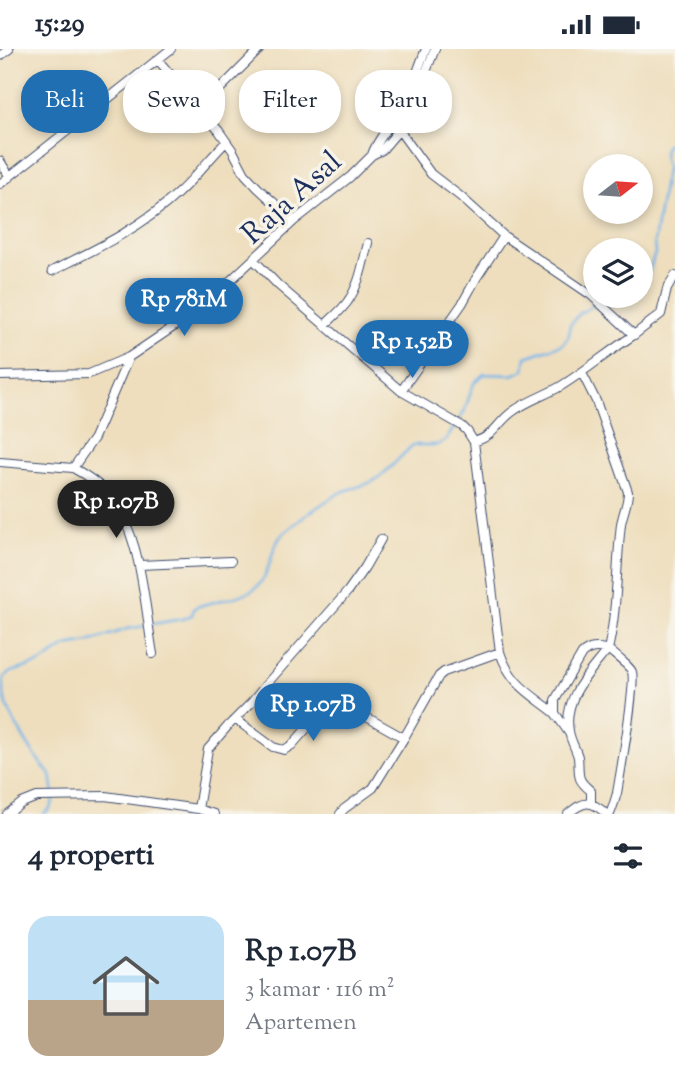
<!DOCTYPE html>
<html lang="id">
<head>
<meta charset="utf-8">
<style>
	:root { --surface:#fff; --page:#f6f6f7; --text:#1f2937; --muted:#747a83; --line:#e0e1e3; --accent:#1f6fb2 }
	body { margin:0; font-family:"Sorts Mill Goudy",serif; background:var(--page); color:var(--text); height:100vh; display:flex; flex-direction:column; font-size:26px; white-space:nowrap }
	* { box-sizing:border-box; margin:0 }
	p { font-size:23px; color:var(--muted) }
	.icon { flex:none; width:38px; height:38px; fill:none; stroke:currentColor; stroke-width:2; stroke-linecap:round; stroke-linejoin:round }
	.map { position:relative; height:765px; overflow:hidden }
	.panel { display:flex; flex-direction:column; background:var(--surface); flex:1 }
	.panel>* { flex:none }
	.guide { position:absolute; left:21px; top:21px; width:634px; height:63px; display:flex; gap:14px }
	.needle { width:46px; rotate:73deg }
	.buttons { position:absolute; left:583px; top:105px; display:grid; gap:14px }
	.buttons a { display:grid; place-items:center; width:70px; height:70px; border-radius:50%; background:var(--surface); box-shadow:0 4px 10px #0003; font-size:35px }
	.price { position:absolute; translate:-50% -60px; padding:0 16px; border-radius:24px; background:var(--accent); color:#fff; font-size:23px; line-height:46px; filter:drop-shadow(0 2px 4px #0008) }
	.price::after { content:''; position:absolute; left:50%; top:42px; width:21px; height:16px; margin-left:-10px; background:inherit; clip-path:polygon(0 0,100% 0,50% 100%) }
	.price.current { background:#222; color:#fff }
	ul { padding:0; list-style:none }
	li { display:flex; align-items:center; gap:21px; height:175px; padding:0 28px }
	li+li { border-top:2px solid var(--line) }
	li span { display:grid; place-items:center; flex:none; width:196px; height:140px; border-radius:21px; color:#555 }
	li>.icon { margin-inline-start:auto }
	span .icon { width:84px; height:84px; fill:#fffc; stroke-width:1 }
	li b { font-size:30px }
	h2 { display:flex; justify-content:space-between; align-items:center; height:84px; padding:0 28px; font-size:30px }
	.chip { padding:0 24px; border-radius:28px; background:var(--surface); box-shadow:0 4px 10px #0003; font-size:24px; line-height:63px }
	.chip.current { background:var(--accent); color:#fff }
	.status { display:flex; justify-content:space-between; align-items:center; height:49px; padding:0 35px; background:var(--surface); direction:ltr }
	.status svg { height:19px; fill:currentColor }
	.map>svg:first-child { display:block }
</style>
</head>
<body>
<div class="status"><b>15:29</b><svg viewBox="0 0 49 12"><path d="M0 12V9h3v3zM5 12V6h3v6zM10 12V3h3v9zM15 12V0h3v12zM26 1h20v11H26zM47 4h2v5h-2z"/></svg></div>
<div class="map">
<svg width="675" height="765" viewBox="0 0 675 765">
	<rect width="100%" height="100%" fill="#f7f3e8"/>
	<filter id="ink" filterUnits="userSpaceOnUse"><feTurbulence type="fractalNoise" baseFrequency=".0143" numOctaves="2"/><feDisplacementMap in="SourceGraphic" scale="14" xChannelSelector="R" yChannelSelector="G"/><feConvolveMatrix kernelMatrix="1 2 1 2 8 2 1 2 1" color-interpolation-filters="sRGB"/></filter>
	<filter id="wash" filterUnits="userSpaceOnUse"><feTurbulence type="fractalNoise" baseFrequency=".00686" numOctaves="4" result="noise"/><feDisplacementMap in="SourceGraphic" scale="28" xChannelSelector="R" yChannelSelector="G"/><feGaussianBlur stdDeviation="1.57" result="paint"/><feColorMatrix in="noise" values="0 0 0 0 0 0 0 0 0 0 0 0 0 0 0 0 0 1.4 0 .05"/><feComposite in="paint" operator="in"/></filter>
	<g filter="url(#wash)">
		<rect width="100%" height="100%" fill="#eedebd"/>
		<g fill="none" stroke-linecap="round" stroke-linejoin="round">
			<!-- stream -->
			<path stroke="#75b6ea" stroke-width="2.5" d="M 640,237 L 643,227 L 648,226 L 655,204 L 654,194 L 665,125 L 667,119 C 664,109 660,104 667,95 L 673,94 L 675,92
				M 152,575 L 182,570 L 192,566 L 194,559 C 211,552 236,550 251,542 C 274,529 267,498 285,483 C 302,469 322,453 342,443 C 353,438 368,437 378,429 C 390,420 401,407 413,396 L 437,396 L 446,391 L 464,363 L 474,334 L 484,325 L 512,326 L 524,321 L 526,308 L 563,295 L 569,286 L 570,276 L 580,264 L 611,247
				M 44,765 C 58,758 53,739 51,726 C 37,713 10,669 5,650 C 3,644 4,635 4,628 L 11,623 L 41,614 L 66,597 L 89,593 L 127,580 L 145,577"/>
		</g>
	</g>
	<g filter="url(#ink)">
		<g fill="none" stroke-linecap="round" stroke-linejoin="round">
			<!-- minor casing -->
			<g stroke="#3b496c" stroke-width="10">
				<path id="minor" d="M 0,7 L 9,0
					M 158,11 L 219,82 L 233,102 L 245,125 L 258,139 L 294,172
					M 200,60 L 260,0
					M 372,106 C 376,91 394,72 402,58 C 412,40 418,19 426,0
					M 0,112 L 10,128
					M 0,135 L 171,0
					M 254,211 L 278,236 L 401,342 L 462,377 L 467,382 L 474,393 C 496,386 496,375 512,363 C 527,352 546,346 561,337 C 587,321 609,302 634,286 L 591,246 L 504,187 L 461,148 L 431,125 L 399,81
					M 52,222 C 96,200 141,179 177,145 C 195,129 209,110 226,93
					M 325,276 C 333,268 342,261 348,252 C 360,235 363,213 368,194
					M 634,286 L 661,265 L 667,240 L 675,227
					M 582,324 L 596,352 L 628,443 C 628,454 623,464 621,475 C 616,516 618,556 609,596 L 608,600 C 589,624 563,649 569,682 C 570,691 576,700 578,708 C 580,727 575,729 591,742 L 591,755
					M 0,327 L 89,325 L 129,308
					M 401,342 L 462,255 L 477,228 L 504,187
					M 474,393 L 500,603 C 510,635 531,645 555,664
					M 0,413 L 73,419 L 94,389 L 129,308 L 200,260 L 294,172 L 350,128 L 372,106 L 382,101 L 399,81 L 410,63 L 435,0
					M 73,419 C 84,425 95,432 104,441 C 142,478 144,555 153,605
					M 140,516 L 231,512
					M 235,670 L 273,698 L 284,701 L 292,696 L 329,654 L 338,652 L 404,689
					M 569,684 L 555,664 L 555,651 L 582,605 C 591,597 598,599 608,600 C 613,605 631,618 632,623 C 636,634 620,727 617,744 C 615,751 613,758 610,765
					M 198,760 L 208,700 L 228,677 L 252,653 L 264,638 L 348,542 L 365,518 L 381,490
					M 7,765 L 22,754 L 37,748 L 105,747 L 198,760 L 214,765
					M 340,765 L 344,760 L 373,739 L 404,689 L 439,627 L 444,623 L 500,603
					M 568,765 C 583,752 591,750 606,765"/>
			</g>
			<!-- minor -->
			<use href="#minor" stroke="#fff" stroke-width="8"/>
		</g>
	</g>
	<g text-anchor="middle" stroke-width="7" stroke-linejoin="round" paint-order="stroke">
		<!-- street labels -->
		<g font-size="30" fill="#1b2f5e" stroke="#f7f3e8">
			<text transform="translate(291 148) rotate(-42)" y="10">Raja Asal</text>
		</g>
	</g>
</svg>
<div class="buttons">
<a><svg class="needle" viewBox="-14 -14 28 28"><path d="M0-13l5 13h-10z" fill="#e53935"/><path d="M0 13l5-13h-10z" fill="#747a83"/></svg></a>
<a><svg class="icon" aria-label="layers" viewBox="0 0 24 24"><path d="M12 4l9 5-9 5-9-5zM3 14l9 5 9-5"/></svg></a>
</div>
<b class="price" style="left:184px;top:289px">Rp 781M</b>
<b class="price" style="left:412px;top:331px">Rp 1.52B</b>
<b class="price current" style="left:116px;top:491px">Rp 1.07B</b>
<b class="price" style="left:313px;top:694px">Rp 1.07B</b>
<div class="guide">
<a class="chip current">Beli</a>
<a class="chip">Sewa</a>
<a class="chip">Filter</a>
<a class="chip">Baru</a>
</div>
</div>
<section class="panel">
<h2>4 properti<svg class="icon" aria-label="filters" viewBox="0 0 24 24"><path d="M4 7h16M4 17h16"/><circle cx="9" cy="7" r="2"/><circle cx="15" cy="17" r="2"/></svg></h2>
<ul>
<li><span style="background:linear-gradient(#bfe0f5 60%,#b9a48a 0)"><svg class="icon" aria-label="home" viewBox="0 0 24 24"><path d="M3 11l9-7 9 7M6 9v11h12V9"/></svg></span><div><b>Rp 1.07B</b><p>3 kamar · 116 m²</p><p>Apartemen</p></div></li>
</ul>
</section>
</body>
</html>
